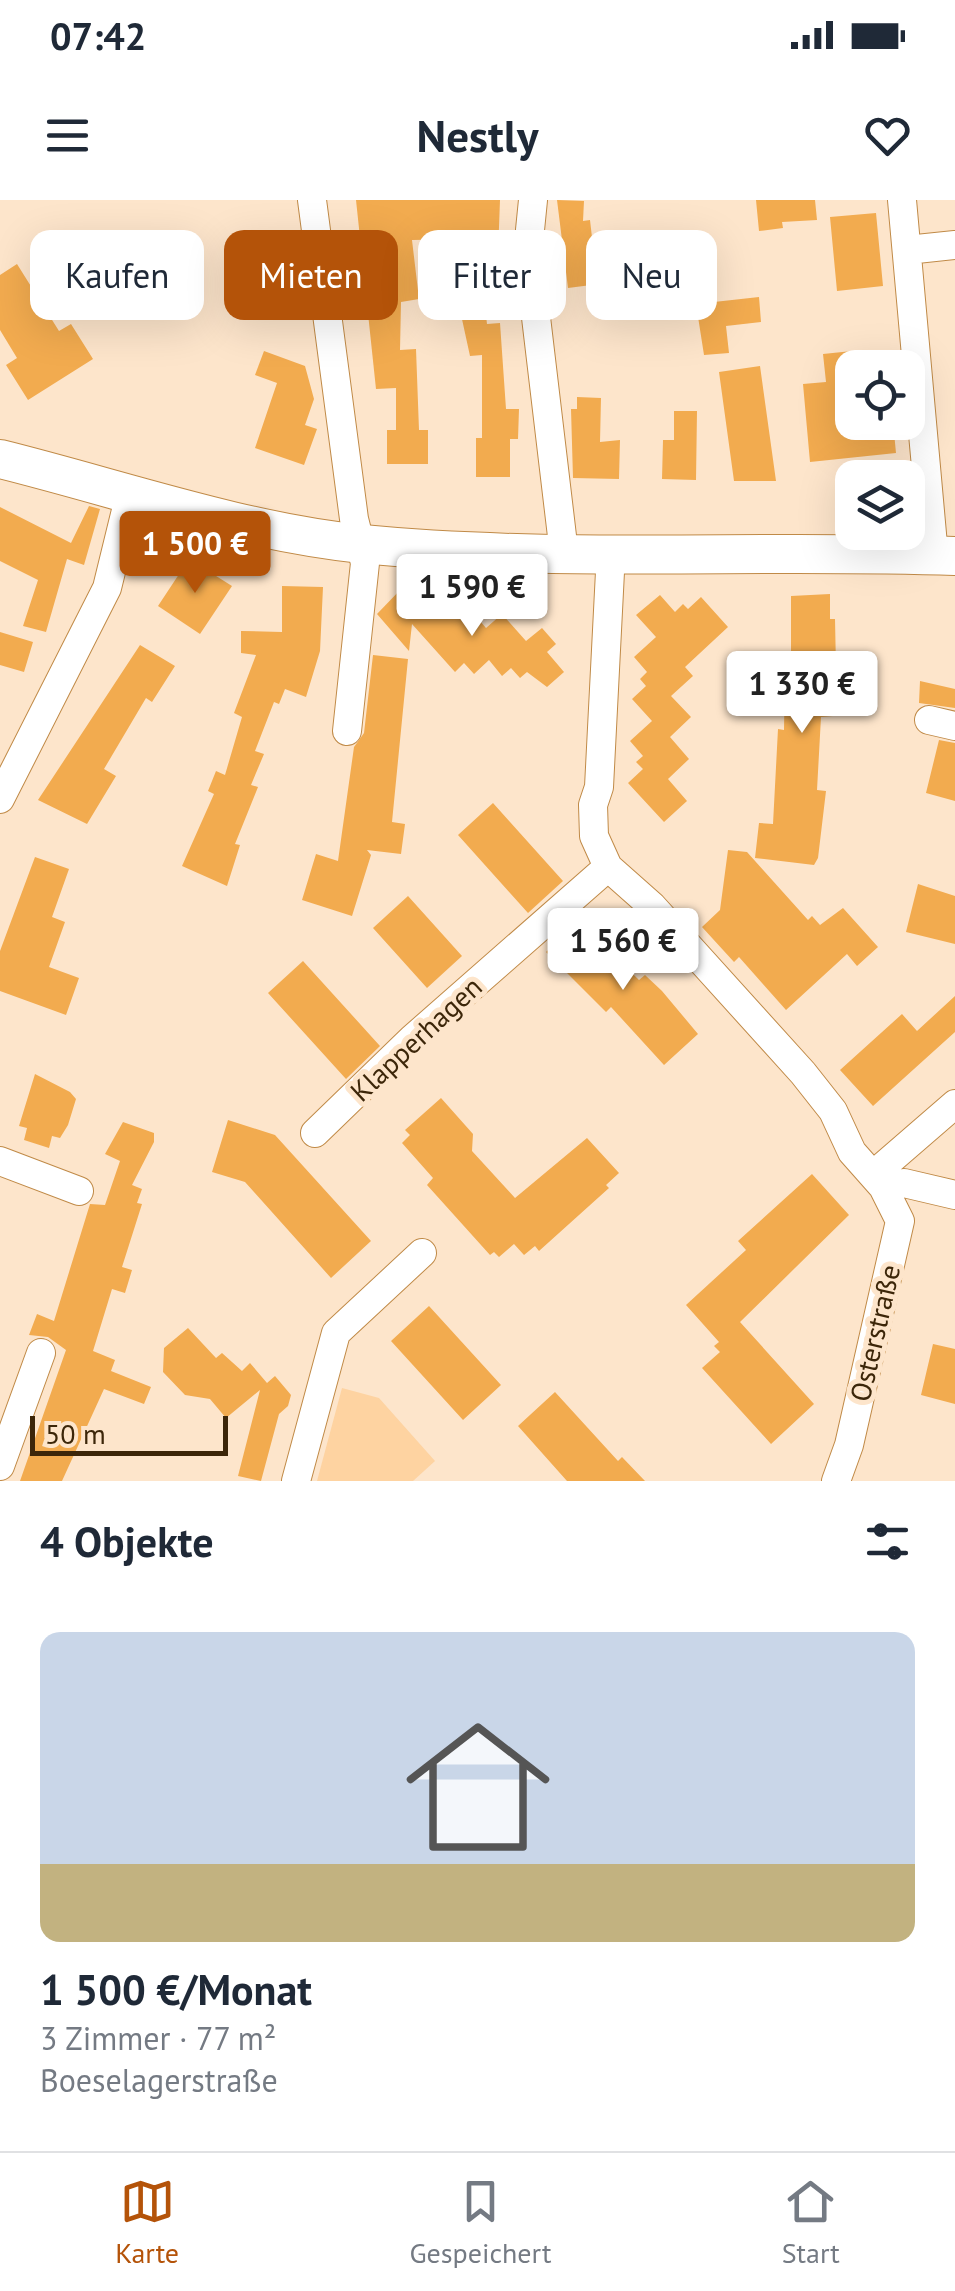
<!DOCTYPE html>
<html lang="de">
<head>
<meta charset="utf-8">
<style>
	:root { --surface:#fff; --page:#f2f2f3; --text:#1f2937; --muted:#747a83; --line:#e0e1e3; --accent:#b45309 }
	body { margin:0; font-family:"PT Sans",sans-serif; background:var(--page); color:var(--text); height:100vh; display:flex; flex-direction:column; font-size:38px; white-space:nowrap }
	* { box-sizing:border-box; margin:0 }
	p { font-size:32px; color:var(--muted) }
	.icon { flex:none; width:55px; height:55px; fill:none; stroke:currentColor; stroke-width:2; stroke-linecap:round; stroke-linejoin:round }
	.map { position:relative; height:1281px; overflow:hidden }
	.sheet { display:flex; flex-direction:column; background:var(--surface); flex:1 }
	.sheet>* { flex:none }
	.top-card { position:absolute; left:30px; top:30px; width:895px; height:90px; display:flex; gap:20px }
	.tools { position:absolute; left:835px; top:150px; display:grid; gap:20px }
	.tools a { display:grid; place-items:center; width:90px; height:90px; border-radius:20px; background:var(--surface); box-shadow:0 10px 40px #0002; font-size:50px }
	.scale { position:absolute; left:30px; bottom:25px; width:198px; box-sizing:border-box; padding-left:10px; border:5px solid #3c2609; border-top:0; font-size:28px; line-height:35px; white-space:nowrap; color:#3c2609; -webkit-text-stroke:8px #fde5cb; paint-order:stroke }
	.price { position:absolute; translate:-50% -85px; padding:0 22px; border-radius:10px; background:#fff; color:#222; font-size:32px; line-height:65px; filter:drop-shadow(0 2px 5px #0008) }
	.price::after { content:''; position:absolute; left:50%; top:60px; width:30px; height:22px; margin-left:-15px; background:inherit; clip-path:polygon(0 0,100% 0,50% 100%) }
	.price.current { background:var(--accent); color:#fff }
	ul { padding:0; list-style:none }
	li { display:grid; align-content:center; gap:20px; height:530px; padding:0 40px }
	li+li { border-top:2px solid var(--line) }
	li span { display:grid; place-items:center; height:310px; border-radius:20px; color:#555 }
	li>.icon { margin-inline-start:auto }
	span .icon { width:180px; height:180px; fill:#fffc; stroke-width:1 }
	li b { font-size:42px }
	h2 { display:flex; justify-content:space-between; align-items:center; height:120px; padding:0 40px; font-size:42px }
	.chip { padding:0 35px; border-radius:20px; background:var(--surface); box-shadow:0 10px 40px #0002; font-size:35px; line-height:90px }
	.chip.current { background:var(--accent); color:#fff }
	.status { display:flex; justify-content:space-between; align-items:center; height:70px; padding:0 50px; background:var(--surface); direction:ltr }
	.status svg { height:28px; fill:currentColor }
	header { display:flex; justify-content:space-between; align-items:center; height:130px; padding:0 40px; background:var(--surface); font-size:45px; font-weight:700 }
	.tab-bar { display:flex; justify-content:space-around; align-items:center; height:140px; border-top:2px solid var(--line); background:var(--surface); font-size:28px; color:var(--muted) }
	.tab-bar a { display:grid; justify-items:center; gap:5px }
	.tab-bar .current { color:var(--accent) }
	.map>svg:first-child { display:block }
</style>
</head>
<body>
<div class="status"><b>07:42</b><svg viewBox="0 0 49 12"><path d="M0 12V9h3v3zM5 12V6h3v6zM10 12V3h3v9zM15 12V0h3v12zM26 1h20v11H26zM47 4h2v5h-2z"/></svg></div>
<header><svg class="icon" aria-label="menu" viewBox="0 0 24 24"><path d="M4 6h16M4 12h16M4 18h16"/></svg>Nestly<svg class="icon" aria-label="heart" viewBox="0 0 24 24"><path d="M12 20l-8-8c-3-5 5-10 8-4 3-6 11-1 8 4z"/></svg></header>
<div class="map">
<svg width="955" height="1281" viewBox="0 0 955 1281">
	<rect width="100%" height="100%" fill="#fde5cb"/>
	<!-- green -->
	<path fill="#fed3a1" d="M 342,1188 L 379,1198 L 435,1261 L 413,1281 L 317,1281 Z"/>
	<!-- building -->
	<path fill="#f2ab4f" d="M 356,0 L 500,0 L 498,54 L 467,55 L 467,39 L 412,40 L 419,99 L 401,102 L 400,150 L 416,149 L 419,230 L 428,230 L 428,264 L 387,264 L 387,230 L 396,230 L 396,188 L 376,189 Z
		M 557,0 L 584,1 L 583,21 L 590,20 L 593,46 L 603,45 L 607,83 L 568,88 Z
		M 756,0 L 815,0 L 817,20 L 782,22 L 783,28 L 759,31 Z
		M 876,13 L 883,86 L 837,91 L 830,17 Z
		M 114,54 L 135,86 L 99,109 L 79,76 Z
		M 17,64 L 59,131 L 71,124 L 93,159 L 28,200 L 6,165 L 17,158 L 0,130 L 0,75 Z
		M 759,97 L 761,122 L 726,126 L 729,153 L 704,155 L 696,104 Z
		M 485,107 L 487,124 L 500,123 L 506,209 L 519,209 L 518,239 L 510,239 L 510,277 L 476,277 L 476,238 L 482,238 L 482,155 L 470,156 L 460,110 Z
		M 264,151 L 305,166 L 314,199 L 305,225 L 317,229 L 304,265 L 255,248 L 277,183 L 255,175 Z
		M 852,151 L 852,222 L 893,222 L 896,253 L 810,262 L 803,184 L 826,182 L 823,154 Z
		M 760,166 L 776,281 L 734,281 L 719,172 Z
		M 577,197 L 601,198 L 600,242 L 620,240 L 619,279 L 573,278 L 571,209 L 577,209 Z
		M 674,211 L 697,211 L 696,280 L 662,279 L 663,240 L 674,240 Z
		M 89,306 L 100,309 L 84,365 L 67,359 L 46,432 L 23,426 L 38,380 L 0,361 L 0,307 L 71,343 Z
		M 189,359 L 232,386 L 200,434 L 158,406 Z
		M 282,386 L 323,387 L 320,451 L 306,497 L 285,489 L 279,504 L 274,502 L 255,551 L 264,554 L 251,585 L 258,587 L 235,644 L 240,645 L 227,686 L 182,666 L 214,594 L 208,591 L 216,571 L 225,575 L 242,517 L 234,513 L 256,455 L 241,453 L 241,431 L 282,432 Z
		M 402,388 L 415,403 L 414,412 L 437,392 L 470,430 L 480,421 L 486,428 L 502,414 L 526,441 L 542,428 L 556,444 L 547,452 L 564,472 L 547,487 L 527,472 L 520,478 L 511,468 L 502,476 L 489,460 L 474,474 L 464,463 L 455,472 L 412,424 L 409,451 L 377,414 Z
		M 830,394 L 830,419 L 835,419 L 836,468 L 833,516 L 821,517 L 817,590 L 826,591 L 818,658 L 814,665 L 755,658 L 759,623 L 773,624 L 778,529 L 784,530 L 785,467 L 791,467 L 791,396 Z
		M 660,395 L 675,412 L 683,404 L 688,409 L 701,397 L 728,427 L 685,467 L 693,476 L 671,496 L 691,517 L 670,537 L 689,559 L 668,579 L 687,601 L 664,622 L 628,583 L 643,569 L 636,562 L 643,556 L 630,541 L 652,521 L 632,499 L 646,486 L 640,479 L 647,472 L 634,457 L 656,437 L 636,415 Z
		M 0,432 L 33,442 L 24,472 L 0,465 Z
		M 140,445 L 175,466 L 152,502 L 146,498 L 104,569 L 116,576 L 87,624 L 38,600 Z
		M 373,455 L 408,459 L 392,622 L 405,624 L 401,654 L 367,650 L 371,655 L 352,716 L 302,700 L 316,654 L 338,661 L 354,547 L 364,533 Z
		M 920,481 L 955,489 L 955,508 L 919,503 Z
		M 939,540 L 955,543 L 955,601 L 926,593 Z
		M 493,603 L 563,681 L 528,713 L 458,635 Z
		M 728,650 L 747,652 L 808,720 L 812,716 L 820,725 L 843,708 L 878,747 L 857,766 L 847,754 L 786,810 L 739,757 L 734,762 L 702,727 L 720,710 Z
		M 35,657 L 69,669 L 52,717 L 65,722 L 49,767 L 79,778 L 66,815 L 0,791 L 0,751 Z
		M 918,684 L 955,696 L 955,744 L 906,732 Z
		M 408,696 L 462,756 L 427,788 L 373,728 Z
		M 579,721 L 639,780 L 645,775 L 662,791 L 698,834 L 664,865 L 611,807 L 606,812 L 546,752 Z
		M 303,761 L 380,846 L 346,879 L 268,793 Z
		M 955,796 L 955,832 L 873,906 L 840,870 L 902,814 L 917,831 Z
		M 35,874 L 70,892 L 76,899 L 68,925 L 60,938 L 52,936 L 49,948 L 24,940 L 27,928 L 19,926 Z
		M 441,898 L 473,934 L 472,951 L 515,998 L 587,938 L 619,973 L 606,985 L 609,988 L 539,1051 L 535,1046 L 524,1055 L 514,1044 L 499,1057 L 494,1052 L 490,1055 L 427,985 L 433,978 L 402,943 L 410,935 L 405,930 Z
		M 228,920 L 275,935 L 371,1041 L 331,1078 L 245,982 L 212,972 Z
		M 123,922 L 154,933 L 154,942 L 132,985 L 142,989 L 137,1003 L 142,1004 L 122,1067 L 132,1070 L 125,1093 L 112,1089 L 93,1151 L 115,1160 L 111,1171 L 151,1187 L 144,1204 L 104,1189 L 62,1281 L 20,1281 L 66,1150 L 48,1137 L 29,1135 L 37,1114 L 54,1121 L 90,1004 L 105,1005 L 120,961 L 105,954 Z
		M 812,974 L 849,1015 L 740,1122 L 814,1204 L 771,1244 L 702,1168 L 720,1152 L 714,1146 L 719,1142 L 686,1105 L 746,1050 L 738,1041 Z
		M 429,1106 L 501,1185 L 463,1220 L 391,1141 Z
		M 188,1128 L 216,1158 L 222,1153 L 242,1171 L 250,1163 L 267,1183 L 275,1176 L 291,1195 L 288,1206 L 279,1214 L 261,1281 L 238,1276 L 260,1190 L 226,1218 L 210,1199 L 185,1195 L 163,1172 L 164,1148 Z
		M 933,1144 L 955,1149 L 955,1204 L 921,1195 Z
		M 555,1192 L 618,1261 L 622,1257 L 645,1281 L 567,1281 L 518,1226 Z"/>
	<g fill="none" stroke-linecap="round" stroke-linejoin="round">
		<!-- street casing -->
		<g stroke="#c08a47" stroke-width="30">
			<path id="street" d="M 312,0 L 354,319 L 365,363 L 347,531
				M 533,0 L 528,50 L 564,353
				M 902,0 L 934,356
				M 907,50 L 955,45
				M 611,352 L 599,587 L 593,605 L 594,636 L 608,667 L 652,706 L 803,873 L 833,911 L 852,952 L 883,987 L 900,1021 L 849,1245 L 836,1281
				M 929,520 L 955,526
				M 0,599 L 107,388 L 130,294
				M 315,933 L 412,839 L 608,667
				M 0,961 L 79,991
				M 873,975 L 955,904
				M 883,987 L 904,983 L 955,995
				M 0,1266 L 41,1153
				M 296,1281 L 336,1133 L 422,1053"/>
		</g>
		<!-- secondary casing -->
		<g stroke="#c08a47" stroke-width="40">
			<path id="secondary" d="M 0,259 C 117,288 242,332 362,344 C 559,363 758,349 955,356"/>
		</g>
		<!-- street -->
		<use href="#street" stroke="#fff" stroke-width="28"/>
		<!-- secondary -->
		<use href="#secondary" stroke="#fff" stroke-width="38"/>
	</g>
	<g text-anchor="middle" stroke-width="10" stroke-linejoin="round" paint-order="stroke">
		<!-- street labels -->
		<g font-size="28" fill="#3c2609" stroke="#fde5cb">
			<text transform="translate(416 839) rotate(-43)" y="10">Klapperhagen</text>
			<text transform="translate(875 1133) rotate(-77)" y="10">Osterstraße</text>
		</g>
	</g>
</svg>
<div class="tools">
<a><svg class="icon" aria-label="locate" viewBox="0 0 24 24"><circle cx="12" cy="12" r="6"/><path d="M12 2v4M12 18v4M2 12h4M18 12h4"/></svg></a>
<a><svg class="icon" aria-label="layers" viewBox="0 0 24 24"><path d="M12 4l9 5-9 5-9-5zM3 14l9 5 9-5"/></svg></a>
</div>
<div class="scale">50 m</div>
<b class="price current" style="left:195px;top:396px">1 500 €</b>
<b class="price" style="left:472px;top:439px">1 590 €</b>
<b class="price" style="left:802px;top:536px">1 330 €</b>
<b class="price" style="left:623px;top:793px">1 560 €</b>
<div class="top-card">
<a class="chip">Kaufen</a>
<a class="chip current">Mieten</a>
<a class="chip">Filter</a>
<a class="chip">Neu</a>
</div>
</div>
<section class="sheet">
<h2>4 Objekte<svg class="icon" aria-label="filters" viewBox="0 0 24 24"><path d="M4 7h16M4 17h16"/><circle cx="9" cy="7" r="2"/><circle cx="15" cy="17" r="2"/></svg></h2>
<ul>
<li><span style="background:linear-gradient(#c9d6e8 75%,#c2b280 0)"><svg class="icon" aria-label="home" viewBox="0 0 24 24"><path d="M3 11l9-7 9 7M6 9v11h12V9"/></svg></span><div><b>1 500 €/Monat</b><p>3 Zimmer · 77 m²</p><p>Boeselagerstraße</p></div></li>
</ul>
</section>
<nav class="tab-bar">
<a class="current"><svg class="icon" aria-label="map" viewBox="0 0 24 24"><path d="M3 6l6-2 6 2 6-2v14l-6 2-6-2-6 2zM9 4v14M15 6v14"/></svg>Karte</a>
<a><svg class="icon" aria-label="saved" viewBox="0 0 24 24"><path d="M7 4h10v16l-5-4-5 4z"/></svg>Gespeichert</a>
<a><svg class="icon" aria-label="home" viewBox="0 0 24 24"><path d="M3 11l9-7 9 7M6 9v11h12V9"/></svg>Start</a>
</nav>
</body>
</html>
